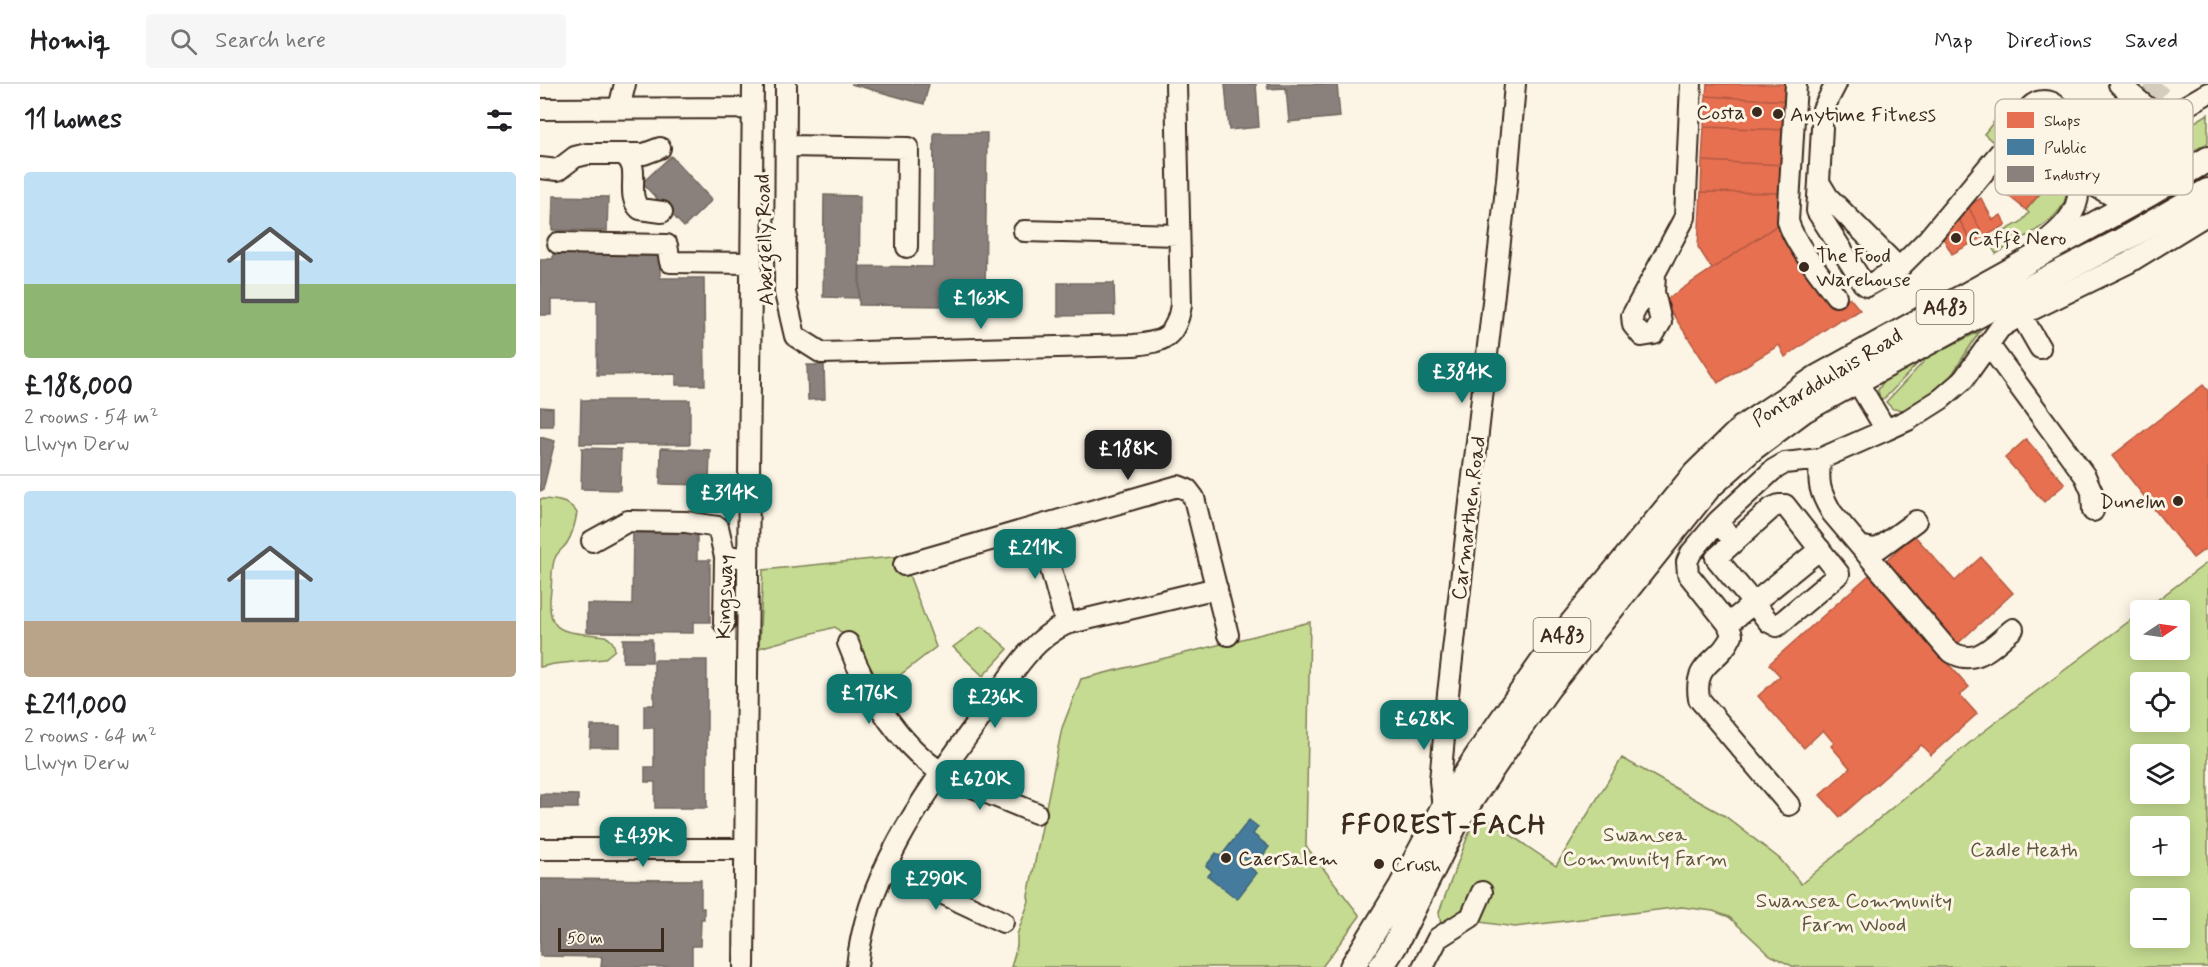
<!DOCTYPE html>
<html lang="en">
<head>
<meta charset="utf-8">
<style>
	:root { --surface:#fff; --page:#f6f6f6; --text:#202124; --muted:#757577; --line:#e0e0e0; --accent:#0f766e }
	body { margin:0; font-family:Mynerve,sans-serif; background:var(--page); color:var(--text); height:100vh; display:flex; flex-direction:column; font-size:22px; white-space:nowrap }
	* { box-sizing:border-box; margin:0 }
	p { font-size:20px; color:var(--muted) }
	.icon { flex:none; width:33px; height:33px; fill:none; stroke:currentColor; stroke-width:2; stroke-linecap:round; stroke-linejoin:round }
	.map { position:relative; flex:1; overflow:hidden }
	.sheet { display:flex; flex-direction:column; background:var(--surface); width:540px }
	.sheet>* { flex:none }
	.needle { width:39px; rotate:77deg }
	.buttons { position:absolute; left:1590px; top:516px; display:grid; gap:12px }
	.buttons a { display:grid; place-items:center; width:60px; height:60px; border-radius:6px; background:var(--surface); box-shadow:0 3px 15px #0003; font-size:30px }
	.scale { position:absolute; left:18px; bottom:15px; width:106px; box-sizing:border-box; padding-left:6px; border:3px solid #3b2a1e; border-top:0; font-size:16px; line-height:21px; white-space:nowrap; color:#3b2a1e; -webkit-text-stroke:4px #fcf5e5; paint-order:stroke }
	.price { position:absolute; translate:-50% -51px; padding:0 14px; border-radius:12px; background:var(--accent); color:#fff; font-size:20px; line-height:39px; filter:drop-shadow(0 2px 3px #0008) }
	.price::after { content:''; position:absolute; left:50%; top:36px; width:18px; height:14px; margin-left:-9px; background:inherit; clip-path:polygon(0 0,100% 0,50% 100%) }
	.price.on { background:#222; color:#fff }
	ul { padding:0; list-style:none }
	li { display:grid; align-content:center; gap:12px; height:318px; padding:0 24px }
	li+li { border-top:2px solid var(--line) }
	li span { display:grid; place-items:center; height:186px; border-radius:6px; color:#555 }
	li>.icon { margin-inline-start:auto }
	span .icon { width:108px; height:108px; fill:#fffc; stroke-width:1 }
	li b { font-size:26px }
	h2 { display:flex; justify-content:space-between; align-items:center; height:72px; padding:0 24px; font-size:26px }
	header { display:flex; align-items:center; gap:36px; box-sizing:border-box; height:84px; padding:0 30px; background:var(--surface); border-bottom:2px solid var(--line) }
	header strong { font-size:28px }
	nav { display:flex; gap:33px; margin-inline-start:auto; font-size:21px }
	.search { width:420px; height:54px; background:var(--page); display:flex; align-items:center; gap:15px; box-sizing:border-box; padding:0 21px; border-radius:6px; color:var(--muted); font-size:22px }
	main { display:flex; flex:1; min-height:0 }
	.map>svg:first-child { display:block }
</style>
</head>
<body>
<header>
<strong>Homiq</strong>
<div class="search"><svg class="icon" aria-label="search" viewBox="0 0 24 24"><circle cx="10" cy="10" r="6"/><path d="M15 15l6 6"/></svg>Search here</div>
<nav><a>Map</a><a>Directions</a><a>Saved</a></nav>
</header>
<main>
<section class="sheet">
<h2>11 homes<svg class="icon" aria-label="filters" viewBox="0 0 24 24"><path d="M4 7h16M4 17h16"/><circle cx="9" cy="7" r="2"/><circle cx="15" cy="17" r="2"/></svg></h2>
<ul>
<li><span style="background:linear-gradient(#bfe0f5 60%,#8fb573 0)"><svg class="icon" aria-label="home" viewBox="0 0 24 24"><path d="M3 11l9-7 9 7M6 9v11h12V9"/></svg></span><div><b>£188,000</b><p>2 rooms · 54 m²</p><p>Llwyn Derw</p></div></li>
<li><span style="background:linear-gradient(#bfe0f5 70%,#b9a48a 0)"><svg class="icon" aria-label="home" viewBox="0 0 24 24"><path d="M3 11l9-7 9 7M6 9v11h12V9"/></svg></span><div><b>£211,000</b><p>2 rooms · 64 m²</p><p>Llwyn Derw</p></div></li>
</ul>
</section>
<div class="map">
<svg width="1668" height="883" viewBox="0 0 1668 883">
	<rect width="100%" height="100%" fill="#fcf5e5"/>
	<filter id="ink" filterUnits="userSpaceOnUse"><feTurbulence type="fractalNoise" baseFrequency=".0167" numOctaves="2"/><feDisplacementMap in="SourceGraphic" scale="12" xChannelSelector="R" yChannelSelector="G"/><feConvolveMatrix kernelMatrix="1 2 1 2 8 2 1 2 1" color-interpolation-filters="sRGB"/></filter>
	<g filter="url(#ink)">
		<!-- green -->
		<path fill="#c5db91" stroke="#808258" stroke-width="1.5" fill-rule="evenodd" d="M 1470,18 C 1479,36 1467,49 1452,57 L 1444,50 Z
			M 1668,30 L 1668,59 L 1596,98 L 1592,103 C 1578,105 1566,102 1558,89 C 1555,84 1555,79 1552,75 C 1547,70 1541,68 1536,63 L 1540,50 L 1554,45 L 1553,41 L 1593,59 L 1605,54 L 1623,57 Z
			M 1490,66 C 1504,67 1510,75 1519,87 C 1549,127 1482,153 1456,170 L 1448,156 L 1481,138 L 1489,129 L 1486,126 L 1511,97 L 1489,78 L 1474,94 L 1462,83 L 1475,70 Z
			M 1440,247 L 1402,306 L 1366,326 L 1353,325 L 1346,318 L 1388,273 Z
			M 1384,273 L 1344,315 L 1340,315 L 1338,306 L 1349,289 Z
			M 0,415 C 13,415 31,417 37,429 C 35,440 33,450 27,459 C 24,464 17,468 15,474 C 11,483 12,497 11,506 C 4,554 28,547 65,552 C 72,556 74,559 75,566 L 64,575 L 14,580 L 0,583 Z
			M 362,472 L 396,563 L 333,612 L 306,553 L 295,543 L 219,564 L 223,486 Z
			M 1668,478 L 1668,883 L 1254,883 L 1230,871 L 1189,833 L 1173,827 L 1142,823 L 975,843 L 940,838 L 903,856 L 899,828 L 937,728 L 1016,782 L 1082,674 L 1185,732 L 1240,775 L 1261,800 L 1439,651 L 1600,529 L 1600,566 L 1640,566 L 1640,526 L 1604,526 ZM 1600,598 L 1640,598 L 1640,638 L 1600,638 ZM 1600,670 L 1640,670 L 1640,710 L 1600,710 ZM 1600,742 L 1640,742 L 1640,782 L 1600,782 ZM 1600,814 L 1640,814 L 1640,854 L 1600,854 Z
			M 770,538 L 766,762 L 820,832 L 782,883 L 471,883 L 477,862 L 477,851 L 489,817 L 488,812 L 522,644 L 541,595 Z
			M 442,542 L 468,565 L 443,592 L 413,563 Z"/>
		<!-- shops -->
		<path fill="#e76f51" stroke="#b35a42" stroke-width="1.5" d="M 1167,0 L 1249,0 L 1248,17 L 1166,12 Z
			M 1166,12 L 1248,17 L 1247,46 L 1164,43 Z
			M 1164,43 L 1247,46 L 1245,81 L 1162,77 Z
			M 1162,77 L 1245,81 L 1244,109 L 1161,108 Z
			M 1491,80 L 1511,96 L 1486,126 L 1466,110 Z
			M 1161,108 L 1244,109 L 1242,138 L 1172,185 L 1158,163 Z
			M 1441,114 L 1453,136 L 1461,131 L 1466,141 L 1444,153 L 1428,122 Z
			M 1428,122 L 1444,153 L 1432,159 L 1415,128 Z
			M 1418,133 L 1432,159 L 1412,170 L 1400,149 Z
			M 1242,138 L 1304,214 L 1310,214 L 1320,226 L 1304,236 L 1302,234 L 1245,273 L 1239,261 L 1178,299 L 1124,217 Z
			M 1663,301 L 1668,307 L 1668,463 L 1653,474 L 1572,372 Z
			M 1486,355 L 1525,400 L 1504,418 L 1465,374 Z
			M 1374,451 L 1415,497 L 1441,473 L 1473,509 L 1415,562 L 1342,480 Z
			M 1329,491 L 1429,603 L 1420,611 L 1437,630 L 1391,671 L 1381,661 L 1300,733 L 1280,711 L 1310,684 L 1291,662 L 1294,659 L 1283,646 L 1264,664 L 1218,612 L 1240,592 L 1229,580 Z"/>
		<!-- public -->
		<path fill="#457b9d" stroke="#426377" stroke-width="1.5" d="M 709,736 L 718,743 L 713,750 L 729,763 L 715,783 L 702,773 L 700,776 L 717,789 L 697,815 L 668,792 L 672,787 L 666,782 L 676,769 L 681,772 Z"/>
		<!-- industry -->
		<path fill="#8a817c" stroke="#726760" stroke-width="1.5" d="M 311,0 L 389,0 L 384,20 Z
			M 685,0 L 716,0 L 719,43 L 689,46 Z
			M 727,0 L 797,0 L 800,33 L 749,38 L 746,4 L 728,5 Z
			M 394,49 L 447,49 L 445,216 L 412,216 L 412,222 L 319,221 L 320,182 L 393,183 Z
			M 131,72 L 172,116 L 144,143 L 102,99 Z
			M 284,111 L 320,112 L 319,214 L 283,213 Z
			M 13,112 L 68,113 L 67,147 L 12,146 Z
			M 13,166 L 120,166 L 120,194 L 164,194 L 165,301 L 136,301 L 136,290 L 57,291 L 57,216 L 11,216 L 11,231 L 0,231 L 0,175 L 13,175 Z
			M 518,199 L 574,199 L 575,231 L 518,232 Z
			M 267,281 L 284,281 L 285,315 L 268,316 Z
			M 41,316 L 150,316 L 150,360 L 40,360 Z
			M 0,323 L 13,324 L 13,342 L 0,342 Z
			M 0,353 L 15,357 L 3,406 L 0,407 Z
			M 42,364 L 81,365 L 80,406 L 41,405 Z
			M 121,364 L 170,366 L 169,401 L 120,400 Z
			M 93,442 L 157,443 L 157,476 L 170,476 L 170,538 L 153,538 L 153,549 L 47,548 L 47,520 L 92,521 Z
			M 83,555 L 112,555 L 112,578 L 83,578 Z
			M 114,576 L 167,576 L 167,724 L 115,724 L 115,698 L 105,698 L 105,683 L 114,683 L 114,644 L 104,644 L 104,621 L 114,621 Z
			M 51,642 L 80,642 L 80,663 L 50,663 Z
			M 0,710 L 38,711 L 38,724 L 0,724 Z
			M 0,795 L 161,796 L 161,824 L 164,824 L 164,835 L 161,835 L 160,862 L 152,862 L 152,883 L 61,883 L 62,873 L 0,872 Z"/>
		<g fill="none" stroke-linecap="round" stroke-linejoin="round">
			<!-- minor-tunnel -->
			<path stroke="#d5ccbd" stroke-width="20" stroke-dasharray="20 10" stroke-linecap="butt" d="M 1607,0 L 1622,13"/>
			<!-- minor casing -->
			<g stroke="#3b2a1e" stroke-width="24">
				<path id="minor" d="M 246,0 L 245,209 L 255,252 L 282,269 L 594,261 C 624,258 636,253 641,221 L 636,0
					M 1256,0 L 1248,137 C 1253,158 1283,194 1296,212
					M 1296,0 L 1283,25 L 1279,98 L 1288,113 L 1359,184 L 1388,155 L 1463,65 L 1487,46
					M 1579,0 L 1622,36
					M1485 36a19 19 0 1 1 38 0a19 19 0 1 1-38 0Z
					M 79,24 L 85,0
					M 0,25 L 212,24
					M 1523,34 L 1553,27 C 1562,32 1577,46 1584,48 C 1599,53 1653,17 1668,9
					M 246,62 L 368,64 L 367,163
					M 84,71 C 103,84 84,110 100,125 L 122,128
					M 1532,72 L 1557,103 L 1571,111 L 1609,109
					M 0,84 L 18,86 L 35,73 L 47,70 L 104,70 L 120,64
					M 1279,98 L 1277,127 L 1323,199 L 1327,202 L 1359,184
					M 484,147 L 639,151
					M 18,159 L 127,161 L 130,178 L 210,179
					M 1501,161 C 1519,147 1541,129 1538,103 C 1536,89 1527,74 1522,62
					M 1115,190 L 1114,208 L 1121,238 L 1114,250 L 1102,252 L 1093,241 L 1092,232 L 1145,133 L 1151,0
					M 1481,231 L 1500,264
					M 1448,260 L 1545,392 L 1552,408 L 1553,427
					M 1317,297 L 1346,346 L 1368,336 L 1401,315 L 1423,296 L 1460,244 L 1481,231 L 1588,179 L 1668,130
					M 1280,375 C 1278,400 1279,407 1292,429 L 1407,565 C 1434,586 1452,562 1473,545
					M 1239,421 L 1245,421 L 1299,490 L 1237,542 L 1229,538 L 1176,474 L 1232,424 Z
					M 1178,437 L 1151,469 L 1147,478 L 1148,490 L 1188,540 L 1192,551 C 1179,581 1153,576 1159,615 L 1249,721
					M 499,442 L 526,540
					M 1186,448 L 1178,437 L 1233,386 L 1245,379 L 1280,375 L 1346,346
					M 52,457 L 88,437 L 146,438 L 178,443 L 185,473
					M 1320,462 L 1332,465 L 1339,464 L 1376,437
					M 364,481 L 638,402 L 648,406 L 654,414 L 688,551
					M 184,539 L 185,473 L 196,473
					M 1188,540 L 1280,465
					M 308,559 C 326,609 364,670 413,695 L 496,729
					M 909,728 L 903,724 L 900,697 L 908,610 L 967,96 L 975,0
					M 0,765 L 205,765
					M 346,783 L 463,838
					M 204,883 L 213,0
					M 317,883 C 326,785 391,703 446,626 C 469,595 490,556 526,540 L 677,504
					M 883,883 L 898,854 L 931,833 L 942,808"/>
			</g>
			<!-- major casing -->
			<g stroke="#3b2a1e" stroke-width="28">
				<path id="major" d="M 812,883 L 861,803 L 903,724 L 952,650 L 1016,559 L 1156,389 L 1202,344 L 1278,293 L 1611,109 L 1668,75
					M 841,883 L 855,861 L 918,735 L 979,645 L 1008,604 L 1169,403 L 1213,364 L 1264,326 L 1481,208 L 1581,157 L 1668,107"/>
			</g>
			<!-- minor -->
			<use href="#minor" stroke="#fcf5e5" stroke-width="20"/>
			<!-- major -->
			<use href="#major" stroke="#fcf5e5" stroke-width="24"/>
		</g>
	</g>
	<!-- markers -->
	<g fill="#3b2a1e" stroke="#fcf5e5" stroke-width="2">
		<circle cx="1217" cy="28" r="6"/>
		<circle cx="1238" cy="30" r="6"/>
		<circle cx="1416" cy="154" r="6"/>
		<circle cx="1264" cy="183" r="6"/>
		<circle cx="1638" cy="417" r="6"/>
		<circle cx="686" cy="774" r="6"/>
		<circle cx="839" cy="780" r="6"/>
	</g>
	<g text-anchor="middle" stroke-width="6" stroke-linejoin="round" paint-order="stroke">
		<!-- shield labels -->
		<g fill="#fcf5e5" stroke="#75675a" stroke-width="1.5">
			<rect x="1376.5" y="206" width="57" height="34" rx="4.5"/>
			<rect x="993.5" y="534" width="57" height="34" rx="4.5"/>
		</g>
		<g font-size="20" font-weight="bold" fill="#3b2a1e">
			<text x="1405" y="230">A483</text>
			<text x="1022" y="558">A483</text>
		</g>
		<!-- poi labels -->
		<g font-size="21" fill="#3b2a1e" stroke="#fcf5e5" text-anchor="start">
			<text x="1205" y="35" text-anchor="end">Costa</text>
			<text x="1250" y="37">Anytime Fitness</text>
			<text x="1428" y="161">Caffè Nero</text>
			<text x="1276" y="178">The Food<tspan x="1276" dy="24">Warehouse</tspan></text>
			<text x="1626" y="424" text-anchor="end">Dunelm</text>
			<text x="698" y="781">Caersalem</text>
			<text x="851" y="787">Crush</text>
		</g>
		<!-- street labels -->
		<g font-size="21" fill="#3b2a1e" stroke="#fcf5e5">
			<text transform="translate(224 156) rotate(-92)" y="7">Abergelly Road</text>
			<text transform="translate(1287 293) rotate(-31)" y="7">Pontarddulais Road</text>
			<text transform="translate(928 434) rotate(-83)" y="7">Carmarthen Road</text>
			<text transform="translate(184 513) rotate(-89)" y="7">Kingsway</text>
		</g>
		<!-- park labels -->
		<g font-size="21" fill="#5e563b" stroke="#fcf5e5">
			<text x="1105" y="757">Swansea<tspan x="1105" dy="24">Community Farm</tspan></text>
			<text x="1484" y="772">Cadle Heath</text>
			<text x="1314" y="823">Swansea Community<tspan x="1314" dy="24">Farm Wood</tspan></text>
		</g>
		<!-- district labels -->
		<g font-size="27" font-weight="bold" letter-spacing="1.5" fill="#3b2a1e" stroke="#fcf5e5">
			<text x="904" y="749">FFOREST-FACH</text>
		</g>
	</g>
	<!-- legend -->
	<rect x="1455" y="15" width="198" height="96" rx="9" fill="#fcf5e5" stroke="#c2b8a9" stroke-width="1.5"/>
	<rect x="1467" y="28" width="27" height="16" fill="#e76f51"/>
	<rect x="1467" y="55" width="27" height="16" fill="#457b9d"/>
	<rect x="1467" y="82" width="27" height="16" fill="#8a817c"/>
	<g font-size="16" fill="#3b2a1e">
		<text x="1504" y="42">Shops</text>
		<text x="1504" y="69">Public</text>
		<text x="1504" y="96">Industry</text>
	</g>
</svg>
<div class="buttons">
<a><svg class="needle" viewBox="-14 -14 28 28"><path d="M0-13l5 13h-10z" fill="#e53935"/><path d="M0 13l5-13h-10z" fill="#757577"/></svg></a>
<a><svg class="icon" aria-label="locate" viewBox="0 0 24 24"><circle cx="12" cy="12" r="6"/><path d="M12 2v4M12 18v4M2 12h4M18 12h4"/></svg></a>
<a><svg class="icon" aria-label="layers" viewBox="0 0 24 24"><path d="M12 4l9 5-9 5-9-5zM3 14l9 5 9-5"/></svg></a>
<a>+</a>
<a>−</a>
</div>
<div class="scale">50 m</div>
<b class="price" style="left:441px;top:246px">£163K</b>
<b class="price" style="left:922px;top:320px">£384K</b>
<b class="price on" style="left:588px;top:397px">£188K</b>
<b class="price" style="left:189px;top:441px">£314K</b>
<b class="price" style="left:495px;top:496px">£211K</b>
<b class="price" style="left:329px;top:641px">£176K</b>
<b class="price" style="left:455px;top:645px">£236K</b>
<b class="price" style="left:884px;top:667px">£628K</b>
<b class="price" style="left:440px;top:727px">£620K</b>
<b class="price" style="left:103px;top:784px">£439K</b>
<b class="price" style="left:396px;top:827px">£290K</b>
</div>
</main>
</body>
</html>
